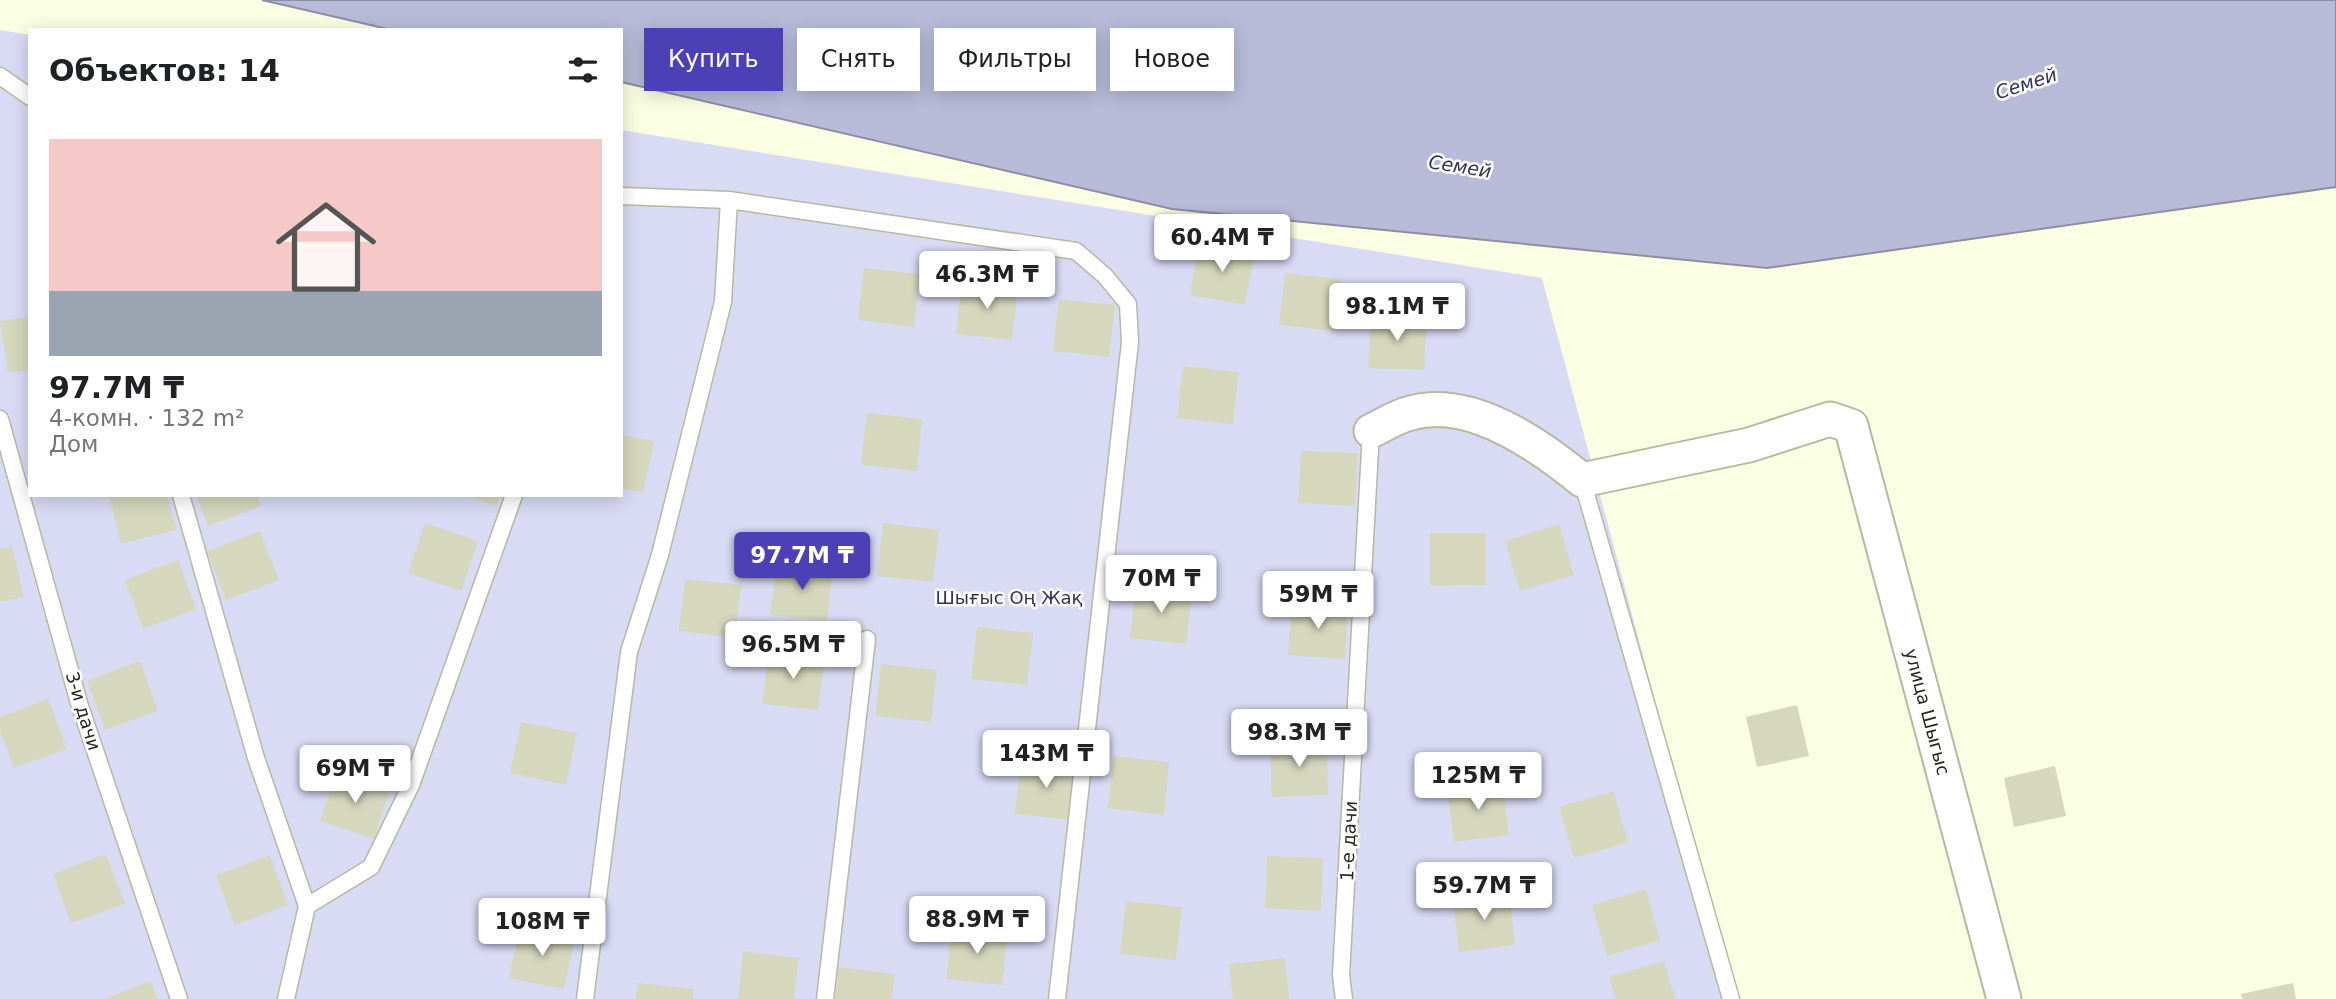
<!DOCTYPE html>
<html lang="ru">
<head>
<meta charset="utf-8">
<style>
	:root { --surface:#fff; --page:#f2f2f2; --text:#202124; --muted:#757577; --accent:#4c40b7 }
	body { margin:0; font-family:"DejaVu Sans",sans-serif; background:var(--page); color:var(--text); height:100vh; display:flex; flex-direction:column; font-size:26px; white-space:nowrap }
	* { box-sizing:border-box; margin:0 }
	p { font-size:23px; color:var(--muted) }
	.icon { flex:none; width:38px; height:38px; fill:none; stroke:currentColor; stroke-width:2; stroke-linecap:round; stroke-linejoin:round }
	.map { position:relative; flex:1; overflow:hidden }
	.side { position:absolute; left:28px; top:28px; width:595px; height:469px; display:flex; flex-direction:column; background:var(--surface); border-radius:0px; box-shadow:0 4px 18px #0003 }
	.side>* { flex:none }
	.hud { position:absolute; left:644px; top:28px; width:665px; height:63px; display:flex; gap:14px }
	.price { position:absolute; translate:-50% -60px; padding:0 16px; border-radius:7px; background:#fff; color:#222; font-size:23px; line-height:46px; filter:drop-shadow(0 2px 4px #0008) }
	.price::after { content:''; position:absolute; left:50%; top:42px; width:21px; height:16px; margin-left:-10px; background:inherit; clip-path:polygon(0 0,100% 0,50% 100%) }
	.price.on { background:var(--accent); color:#fff }
	ul { padding:0; list-style:none }
	li { display:grid; align-content:center; gap:14px; height:371px; padding:0 21px }
	li span { display:grid; place-items:center; height:217px; border-radius:0px; color:#555 }
	li>.icon { margin-inline-start:auto }
	span .icon { width:126px; height:126px; fill:#fffc; stroke-width:1 }
	li b { font-size:30px }
	h2 { display:flex; justify-content:space-between; align-items:center; height:84px; padding:0 21px; font-size:30px }
	.chip { padding:0 24px; border-radius:0px; background:var(--surface); box-shadow:0 4px 18px #0003; font-size:24px; line-height:63px }
	.chip.on { background:var(--accent); color:#fff }
	.map>svg:first-child { display:block }
</style>
</head>
<body>
<div class="map">
<svg width="2336" height="999" viewBox="0 0 2336 999">
	<rect width="100%" height="100%" fill="#fafee2"/>
	<!-- green -->
	<path fill="#d9dbf5" d="M 0,30 L 30,35 L 30,495 L 621,495 L 621,130 L 1542,278 L 1735,999 L 0,999 Z"/>
	<!-- water -->
	<path fill="#b8bbd8" stroke="#8c8fa0" stroke-width="2" d="M 262,0 L 2336,0 L 2336,187 L 1767,268 L 1172,209 L 621,82 L 621,30 L 392,30 Z"/>
	<!-- building -->
	<path fill="#d5d8bd" d="M 1199,243 L 1255,253 L 1245,305 L 1190,295 Z
		M 864,268 L 920,274 L 914,327 L 858,320 Z
		M 1285,273 L 1341,279 L 1335,331 L 1279,325 Z
		M 962,281 L 1018,288 L 1012,340 L 956,334 Z
		M 1059,299 L 1115,305 L 1109,357 L 1053,351 Z
		M 1371,315 L 1427,318 L 1424,370 L 1368,368 Z
		M 30,317 L 30,370 L 8,373 L 0,321 Z
		M 1183,366 L 1239,372 L 1233,424 L 1177,418 Z
		M 867,413 L 922,419 L 917,471 L 861,465 Z
		M 621,435 L 654,441 L 643,493 L 621,488 Z
		M 1301,451 L 1358,453 L 1355,506 L 1298,503 Z
		M 109,495 L 167,495 L 176,530 L 121,544 Z
		M 196,495 L 257,495 L 261,506 L 208,526 Z
		M 466,495 L 499,495 L 496,506 Z
		M 425,523 L 478,541 L 461,591 L 408,573 Z
		M 883,523 L 939,530 L 933,582 L 877,576 Z
		M 1559,524 L 1574,575 L 1520,591 L 1505,541 Z
		M 260,531 L 279,580 L 226,600 L 207,551 Z
		M 1430,533 L 1486,533 L 1486,585 L 1430,586 Z
		M 12,546 L 24,597 L 0,602 L 0,549 Z
		M 178,560 L 196,609 L 143,629 L 125,580 Z
		M 777,562 L 833,569 L 827,621 L 770,615 Z
		M 685,579 L 741,585 L 735,638 L 679,631 Z
		M 1136,585 L 1192,592 L 1186,644 L 1130,638 Z
		M 1292,603 L 1348,606 L 1345,659 L 1288,655 Z
		M 977,627 L 1033,633 L 1027,685 L 971,679 Z
		M 769,652 L 825,658 L 818,710 L 762,704 Z
		M 140,661 L 158,711 L 105,730 L 87,681 Z
		M 881,664 L 937,670 L 931,722 L 875,716 Z
		M 48,699 L 67,749 L 14,768 L 0,731 L 0,717 Z
		M 1797,705 L 1809,756 L 1757,767 L 1746,717 Z
		M 521,722 L 577,733 L 566,785 L 510,773 Z
		M 1327,742 L 1328,795 L 1272,797 L 1270,744 Z
		M 1113,756 L 1169,762 L 1164,815 L 1108,808 Z
		M 1021,761 L 1077,767 L 1071,820 L 1015,814 Z
		M 2055,766 L 2066,816 L 2014,827 L 2004,778 Z
		M 337,771 L 390,789 L 374,839 L 320,821 Z
		M 1503,783 L 1509,835 L 1454,842 L 1447,790 Z
		M 1613,791 L 1628,842 L 1574,858 L 1559,807 Z
		M 106,854 L 125,904 L 71,923 L 53,874 Z
		M 270,855 L 288,905 L 235,925 L 216,875 Z
		M 1267,856 L 1323,858 L 1321,911 L 1265,908 Z
		M 1646,889 L 1660,940 L 1607,956 L 1592,905 Z
		M 1509,893 L 1515,945 L 1459,952 L 1453,900 Z
		M 1126,901 L 1182,907 L 1176,960 L 1120,954 Z
		M 952,926 L 1008,933 L 1002,985 L 946,979 Z
		M 520,927 L 575,938 L 564,989 L 509,978 Z
		M 743,951 L 799,958 L 794,999 L 738,999 Z
		M 1285,958 L 1289,999 L 1233,999 L 1229,964 Z
		M 1664,961 L 1675,999 L 1616,999 L 1609,977 Z
		M 839,967 L 895,974 L 892,999 L 835,999 Z
		M 151,981 L 157,999 L 104,999 Z
		M 638,983 L 694,989 L 693,999 L 636,999 Z
		M 2293,983 L 2296,999 L 2243,999 L 2241,994 Z"/>
	<g fill="none" stroke-linecap="round" stroke-linejoin="round">
		<!-- service casing -->
		<g stroke="#b6b99f" stroke-width="19">
			<path id="service" d="M 0,76 L 30,97
				M 621,196 L 729,200 L 1076,251 L 1105,276 L 1128,304 L 1130,342 L 1057,999
				M 0,419 L 79,703 L 179,999
				M 1582,480 L 1731,999
				M 181,495 L 256,758 L 307,906
				M 286,999 L 307,906 L 371,867 L 411,785 L 514,495
				M 585,999 L 629,652 L 660,555 L 723,302 L 729,200
				M 825,999 L 867,639
				M 1344,999 L 1341,975 L 1371,431"/>
		</g>
		<!-- minor casing -->
		<g stroke="#b6b99f" stroke-width="37">
			<path id="minor" d="M 1371,431 C 1384,425 1397,416 1411,413 C 1470,396 1538,444 1582,480 L 1749,445 L 1830,419 L 1851,426 L 2004,999"/>
		</g>
		<!-- service -->
		<use href="#service" stroke="#fff" stroke-width="16"/>
		<!-- minor -->
		<use href="#minor" stroke="#fff" stroke-width="33"/>
	</g>
	<g text-anchor="middle" stroke-width="5" stroke-linejoin="round" paint-order="stroke">
		<!-- park labels -->
		<g font-size="18" fill="#31325b" stroke="#fff">
			<text x="1009" y="604">Шығыс Оң Жақ</text>
		</g>
		<!-- street labels -->
		<g font-size="18" fill="#26281d" stroke="#fff">
			<text transform="translate(83 711) rotate(73)" y="6">3-и дачи</text>
			<text transform="translate(1927 712) rotate(75)" y="6">улица Шыгыс</text>
			<text transform="translate(1349 841) rotate(-87)" y="6">1-е дачи</text>
		</g>
		<!-- water labels -->
		<g font-size="19" font-style="italic" fill="#32335c" stroke="#fff">
			<text transform="translate(2026 83) rotate(-18)" y="7">Семей</text>
			<text transform="translate(1460 166) rotate(9)" y="7">Семей</text>
		</g>
	</g>
</svg>
<b class="price" style="left:1222px;top:274px">60.4M ₸</b>
<b class="price" style="left:987px;top:311px">46.3M ₸</b>
<b class="price" style="left:1397px;top:343px">98.1M ₸</b>
<b class="price on" style="left:802px;top:592px">97.7M ₸</b>
<b class="price" style="left:1161px;top:615px">70M ₸</b>
<b class="price" style="left:1318px;top:631px">59M ₸</b>
<b class="price" style="left:793px;top:681px">96.5M ₸</b>
<b class="price" style="left:1299px;top:769px">98.3M ₸</b>
<b class="price" style="left:1046px;top:790px">143M ₸</b>
<b class="price" style="left:355px;top:805px">69M ₸</b>
<b class="price" style="left:1478px;top:812px">125M ₸</b>
<b class="price" style="left:1484px;top:922px">59.7M ₸</b>
<b class="price" style="left:977px;top:956px">88.9M ₸</b>
<b class="price" style="left:542px;top:958px">108M ₸</b>
<div class="hud">
<a class="chip on">Купить</a>
<a class="chip">Снять</a>
<a class="chip">Фильтры</a>
<a class="chip">Новое</a>
</div>
<section class="side">
<h2>Объектов: 14<svg class="icon" aria-label="filters" viewBox="0 0 24 24"><path d="M4 7h16M4 17h16"/><circle cx="9" cy="7" r="2"/><circle cx="15" cy="17" r="2"/></svg></h2>
<ul>
<li><span style="background:linear-gradient(#f6c9c9 70%,#9aa5b1 0)"><svg class="icon" aria-label="home" viewBox="0 0 24 24"><path d="M3 11l9-7 9 7M6 9v11h12V9"/></svg></span><div><b>97.7M ₸</b><p>4-комн. · 132 m²</p><p>Дом</p></div></li>
</ul>
</section>
</div>
</body>
</html>
